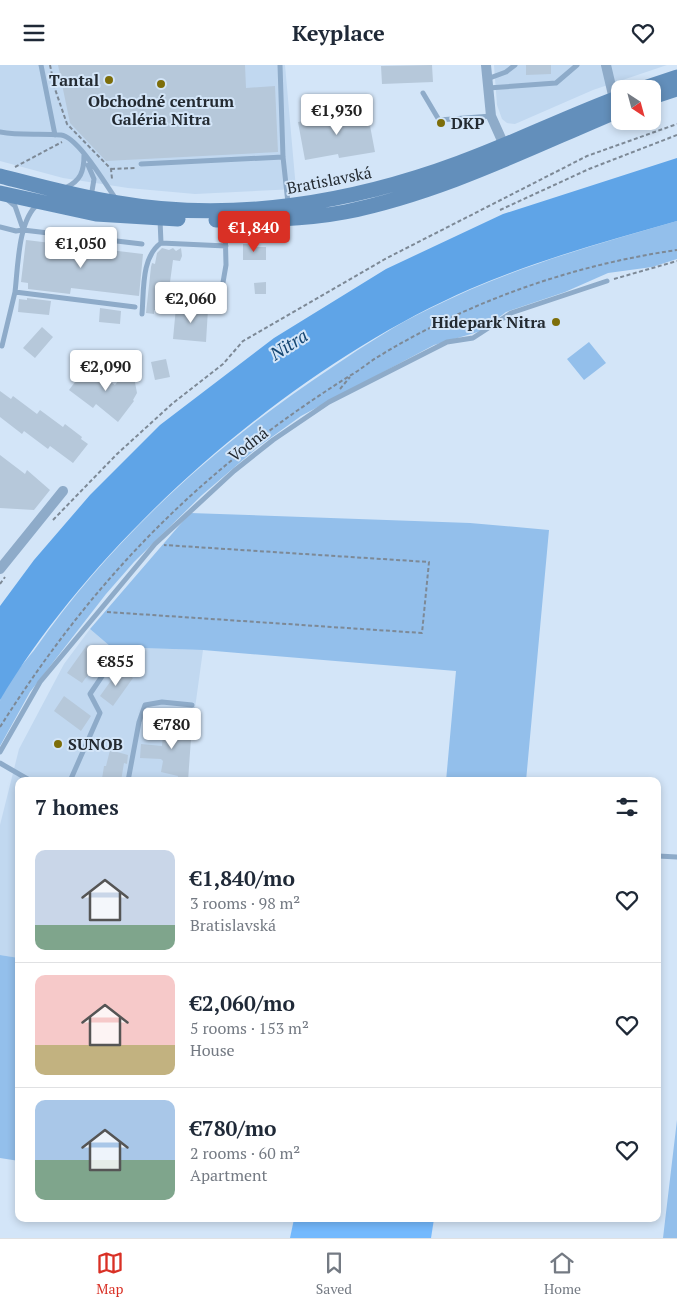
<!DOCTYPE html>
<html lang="en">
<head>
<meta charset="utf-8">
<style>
	:root { --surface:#fff; --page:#f2f2f3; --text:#1f2937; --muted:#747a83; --line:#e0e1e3; --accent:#d93025 }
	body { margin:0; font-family:"PT Serif",serif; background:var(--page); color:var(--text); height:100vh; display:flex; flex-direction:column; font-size:19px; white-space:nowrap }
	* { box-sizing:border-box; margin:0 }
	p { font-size:16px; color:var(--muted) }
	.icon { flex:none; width:28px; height:28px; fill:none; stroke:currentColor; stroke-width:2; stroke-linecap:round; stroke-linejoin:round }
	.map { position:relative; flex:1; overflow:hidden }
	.details { position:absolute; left:15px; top:712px; width:646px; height:445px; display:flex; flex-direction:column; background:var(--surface); border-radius:10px; box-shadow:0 2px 8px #0003 }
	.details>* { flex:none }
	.needle { width:32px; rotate:144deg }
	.fabs { position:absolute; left:611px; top:15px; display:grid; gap:10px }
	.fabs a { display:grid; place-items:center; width:50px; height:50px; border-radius:10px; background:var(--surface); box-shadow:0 2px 8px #0003; font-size:25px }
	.price { position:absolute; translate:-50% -42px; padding:0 11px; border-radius:5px; background:#fff; color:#222; font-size:16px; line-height:32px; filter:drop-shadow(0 1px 2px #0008) }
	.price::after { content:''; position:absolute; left:50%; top:30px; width:15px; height:11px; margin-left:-8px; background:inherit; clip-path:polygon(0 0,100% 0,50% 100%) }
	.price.on { background:var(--accent); color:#fff }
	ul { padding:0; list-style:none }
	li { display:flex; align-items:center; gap:15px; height:125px; padding:0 20px }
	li+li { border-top:1px solid var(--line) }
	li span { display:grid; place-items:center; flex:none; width:140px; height:100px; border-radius:10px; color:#555 }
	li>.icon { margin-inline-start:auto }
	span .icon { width:60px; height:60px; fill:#fffc; stroke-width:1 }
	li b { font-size:21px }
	h2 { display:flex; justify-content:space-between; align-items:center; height:60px; padding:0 20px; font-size:21px }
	header { display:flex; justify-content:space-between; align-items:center; height:65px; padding:0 20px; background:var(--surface); font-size:22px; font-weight:700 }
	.tabs { display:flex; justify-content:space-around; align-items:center; height:70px; border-top:1px solid var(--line); background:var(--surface); font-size:14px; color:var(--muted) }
	.tabs a { display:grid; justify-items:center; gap:2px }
	.tabs .on { color:var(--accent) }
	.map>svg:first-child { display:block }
</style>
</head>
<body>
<header><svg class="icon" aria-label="menu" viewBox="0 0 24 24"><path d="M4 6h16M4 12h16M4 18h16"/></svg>Keyplace<svg class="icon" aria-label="heart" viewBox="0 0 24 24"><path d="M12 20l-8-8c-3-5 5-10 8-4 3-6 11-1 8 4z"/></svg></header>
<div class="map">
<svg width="677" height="1173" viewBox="0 0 677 1173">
	<rect width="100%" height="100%" fill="#d3e5f8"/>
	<!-- built -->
	<path fill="#c1d8f0" d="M 0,0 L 285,0 L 296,124 L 195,129 L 128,123 L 63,113 L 0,96 Z
		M 494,0 L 667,0 L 593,25 L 515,59 L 507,58 L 502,54 L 497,40 Z
		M 90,564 L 111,582 L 203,585 L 185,716 L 19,716 L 19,893 L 0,890 L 0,760 L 19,684 L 64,599 Z"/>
	<!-- green -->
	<path fill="#93bfeb" d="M 677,156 L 677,194 L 652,202 L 608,208 L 565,227 L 506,247 L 481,266 L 434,280 L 301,351 L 258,382 L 202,430 L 134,497 L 106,529 L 30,627 L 0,681 C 0,667 0,650 0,636 C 2,622 26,596 35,584 C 114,471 220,376 334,301 C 365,280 397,259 431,243 C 509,204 593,180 677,156 Z
		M 589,277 L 606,298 L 584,315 L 567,294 Z
		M 190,448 L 470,458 L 549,465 L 526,716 L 446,716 L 456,606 L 203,585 L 111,582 L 90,564 Z
		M 0,890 L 19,893 L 19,1096 L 0,1093 Z
		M 677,1055 L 677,1173 L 663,1173 Z"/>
	<!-- forest -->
	<path fill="#74b9fd" d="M 294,1154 L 434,1154 L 431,1173 L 290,1173 Z"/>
	<!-- water -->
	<path fill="#5fa4e7" d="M 677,93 L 677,156 C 607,176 537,195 470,224 C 293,301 99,469 0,635 L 0,541 L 34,495 L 90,430 L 160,360 L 274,273 L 386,204 L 503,149 Z"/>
	<!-- building -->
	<path fill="#b6c8da" d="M 58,0 L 245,0 L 246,23 L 275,21 L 278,87 L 106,96 L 70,58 Z
		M 432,0 L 433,17 L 382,19 L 381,1 Z
		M 526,0 L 551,0 L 551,9 L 526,10 Z
		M 367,45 L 375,87 L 339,93 L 338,89 L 305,95 L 298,57 Z
		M 26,175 L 143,189 L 139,231 L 71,223 L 70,229 L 28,224 L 28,218 L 21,217 Z
		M 243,179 L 253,179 L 253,182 L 266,182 L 266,195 L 243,195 Z
		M 162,183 L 169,185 L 173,183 L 176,186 L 181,183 L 182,191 L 180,196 L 173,195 L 168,232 L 168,247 L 154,245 L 154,249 L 146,248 L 151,202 L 152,198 L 155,199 L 157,188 Z
		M 266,217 L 266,229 L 255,229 L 254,218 Z
		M 27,233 L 51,236 L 49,250 L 18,247 L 19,234 L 27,235 Z
		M 176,242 L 208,244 L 206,277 L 173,274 Z
		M 100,243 L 121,246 L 120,259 L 99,257 Z
		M 42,262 L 53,272 L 35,293 L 23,283 Z
		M 166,294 L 170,312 L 155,315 L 151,297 Z
		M 84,305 L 96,306 L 115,320 L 124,308 L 133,307 L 137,328 L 133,335 L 134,336 L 118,357 L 96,339 L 93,343 L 69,325 Z
		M 0,326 L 11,334 L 13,331 L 37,349 L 40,345 L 63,362 L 65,359 L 82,372 L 81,374 L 88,379 L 73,398 L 50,381 L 48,384 L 24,366 L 22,369 L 0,352 Z
		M 0,390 L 25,409 L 27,405 L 50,425 L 34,445 L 0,443 Z
		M 87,580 L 102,591 L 82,618 L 67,608 Z
		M 120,603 L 133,613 L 113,641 L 100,631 Z
		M 64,631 L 91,651 L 81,666 L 54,646 Z
		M 164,657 L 192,659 L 188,716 L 177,716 L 178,711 L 161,707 L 163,696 L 161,694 L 140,693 L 141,679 L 162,681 Z
		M 110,685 L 128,690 L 127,699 L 124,698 L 121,716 L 102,714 L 104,701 L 106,701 Z"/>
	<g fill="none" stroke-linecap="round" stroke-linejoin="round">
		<!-- path -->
		<path stroke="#7d8996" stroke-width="2" stroke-dasharray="4 2.5" stroke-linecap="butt" d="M 50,0 L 55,24 L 67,59 L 111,104 L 112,114
			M 15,102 L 62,77
			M 111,104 L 136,103
			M 500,145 L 589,104 L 677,70
			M 614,214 L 677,196
			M 340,324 L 350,312
			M 53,455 L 117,389 L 173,338 L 223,299 L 243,276 L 385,194 L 587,91 L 677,59
			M 0,519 L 5,512
			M 107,547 L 422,568 L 429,497 L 164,480
			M 0,662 C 95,512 201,404 351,310 C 360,305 368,298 376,293 C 467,237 572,200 677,185"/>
		<!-- service -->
		<path stroke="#8eabc9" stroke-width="5" d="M 41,0 L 55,70
			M 280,0 L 283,92 L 288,138
			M 487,14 L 506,7 L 515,0
			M 488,23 L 556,18 L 577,0
			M 423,28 L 439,55 L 491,51
			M 0,67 C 21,71 41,68 61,70 C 78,72 106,120 116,134
			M 141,99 L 283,92
			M 88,100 L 94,114 L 91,132
			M 65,123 C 81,116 84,106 84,90
			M 8,135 L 15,141 L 23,164
			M 38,139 C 18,155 18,202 15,227 L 135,242
			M 160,155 L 161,178 L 226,181
			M 0,162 L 16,166 L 23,165 L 142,179
			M 221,229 L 226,200 L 225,158
			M 142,249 C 144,226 141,192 161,178
			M 2,281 L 15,227
			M 0,687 L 40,617 L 155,479 L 234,406 L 273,375 L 329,337 L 447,277 L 473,273 L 511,248 L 607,216
			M 0,698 L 31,716
			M 70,716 L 100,648 L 90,629 L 113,595
			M 128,716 L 139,657 L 145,640 L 162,637 L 192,640
			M 658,791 L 677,792"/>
		<!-- minor -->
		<path stroke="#8eabc9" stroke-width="10" d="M 486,0 L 491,51 L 504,80
			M 606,0 L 614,34
			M 0,504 L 63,426"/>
		<!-- secondary -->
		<path stroke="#638fbb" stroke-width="15" d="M 641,24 L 677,12
			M 652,32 L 677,24
			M 0,111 C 39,121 78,132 118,138 C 232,158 351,138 459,98 C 514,78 566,52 620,32
			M 0,128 L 96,149 L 178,154
			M 216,155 C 259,155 303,155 345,147 C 443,127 529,83 620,45"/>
	</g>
	<!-- markers -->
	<g fill="#7d6e0a" stroke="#d3e5f8" stroke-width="2">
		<circle cx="109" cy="15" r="5"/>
		<circle cx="161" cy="19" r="5"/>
		<circle cx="441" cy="58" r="5"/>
		<circle cx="556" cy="257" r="5"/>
		<circle cx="58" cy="679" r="5"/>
	</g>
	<g text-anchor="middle" stroke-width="4" stroke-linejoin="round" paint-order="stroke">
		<!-- poi labels -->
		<g font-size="16" font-weight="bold" fill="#232a31" stroke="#d3e5f8" text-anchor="end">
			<text x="99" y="21">Tantal</text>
			<text x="161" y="42" text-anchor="middle">Obchodné centrum<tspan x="161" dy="18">Galéria Nitra</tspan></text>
			<text x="451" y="64" text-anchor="start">DKP</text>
			<text x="546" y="263">Hidepark Nitra</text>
			<text x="68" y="685" text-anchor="start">SUNOB</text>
		</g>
		<!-- street labels -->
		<g font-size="16" fill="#232a31" stroke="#d3e5f8">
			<text transform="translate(329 115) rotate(-11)" y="6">Bratislavská</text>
			<text transform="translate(248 379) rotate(-38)" y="6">Vodná</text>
		</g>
		<!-- water labels -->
		<g font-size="18" font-style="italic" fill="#144571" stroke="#d3e5f8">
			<text transform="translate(289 280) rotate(-33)" y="6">Nitra</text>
		</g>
	</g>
</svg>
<div class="fabs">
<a><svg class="needle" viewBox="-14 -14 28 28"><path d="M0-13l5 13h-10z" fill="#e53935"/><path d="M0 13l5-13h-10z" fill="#747a83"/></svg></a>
</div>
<b class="price" style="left:337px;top:71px">€1,930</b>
<b class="price on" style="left:254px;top:188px">€1,840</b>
<b class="price" style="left:81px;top:204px">€1,050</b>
<b class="price" style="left:191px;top:259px">€2,060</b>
<b class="price" style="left:106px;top:327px">€2,090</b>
<b class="price" style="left:116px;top:622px">€855</b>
<b class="price" style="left:172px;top:685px">€780</b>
<section class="details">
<h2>7 homes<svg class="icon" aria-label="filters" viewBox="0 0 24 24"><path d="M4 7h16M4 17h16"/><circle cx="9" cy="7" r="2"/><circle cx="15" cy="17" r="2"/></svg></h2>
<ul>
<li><span style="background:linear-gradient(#c9d6e8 75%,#7fa58c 0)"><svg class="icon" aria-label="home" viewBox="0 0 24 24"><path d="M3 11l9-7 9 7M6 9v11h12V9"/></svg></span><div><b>€1,840/mo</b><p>3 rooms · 98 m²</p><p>Bratislavská</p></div><svg class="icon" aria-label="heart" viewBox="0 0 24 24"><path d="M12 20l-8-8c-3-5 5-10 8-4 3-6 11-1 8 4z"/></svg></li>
<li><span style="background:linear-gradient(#f6c9c9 70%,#c2b280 0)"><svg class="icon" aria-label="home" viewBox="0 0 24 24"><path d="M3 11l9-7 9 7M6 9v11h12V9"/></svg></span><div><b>€2,060/mo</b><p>5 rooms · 153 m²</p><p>House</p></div><svg class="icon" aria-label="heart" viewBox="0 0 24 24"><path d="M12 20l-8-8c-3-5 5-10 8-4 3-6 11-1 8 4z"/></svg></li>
<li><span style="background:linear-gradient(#a9c7e8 60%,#7fa58c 0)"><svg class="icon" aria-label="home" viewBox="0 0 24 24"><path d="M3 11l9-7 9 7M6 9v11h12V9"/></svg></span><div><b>€780/mo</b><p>2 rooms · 60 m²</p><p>Apartment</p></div><svg class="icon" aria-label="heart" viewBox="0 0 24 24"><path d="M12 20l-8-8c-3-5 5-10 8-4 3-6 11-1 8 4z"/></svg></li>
</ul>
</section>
</div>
<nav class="tabs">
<a class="on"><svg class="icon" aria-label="map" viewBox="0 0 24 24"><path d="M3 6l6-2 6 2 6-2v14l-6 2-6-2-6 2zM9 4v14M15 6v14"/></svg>Map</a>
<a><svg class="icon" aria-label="saved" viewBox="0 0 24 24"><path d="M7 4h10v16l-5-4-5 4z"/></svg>Saved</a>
<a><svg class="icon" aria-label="home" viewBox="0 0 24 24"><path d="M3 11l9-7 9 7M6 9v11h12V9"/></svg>Home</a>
</nav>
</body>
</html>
